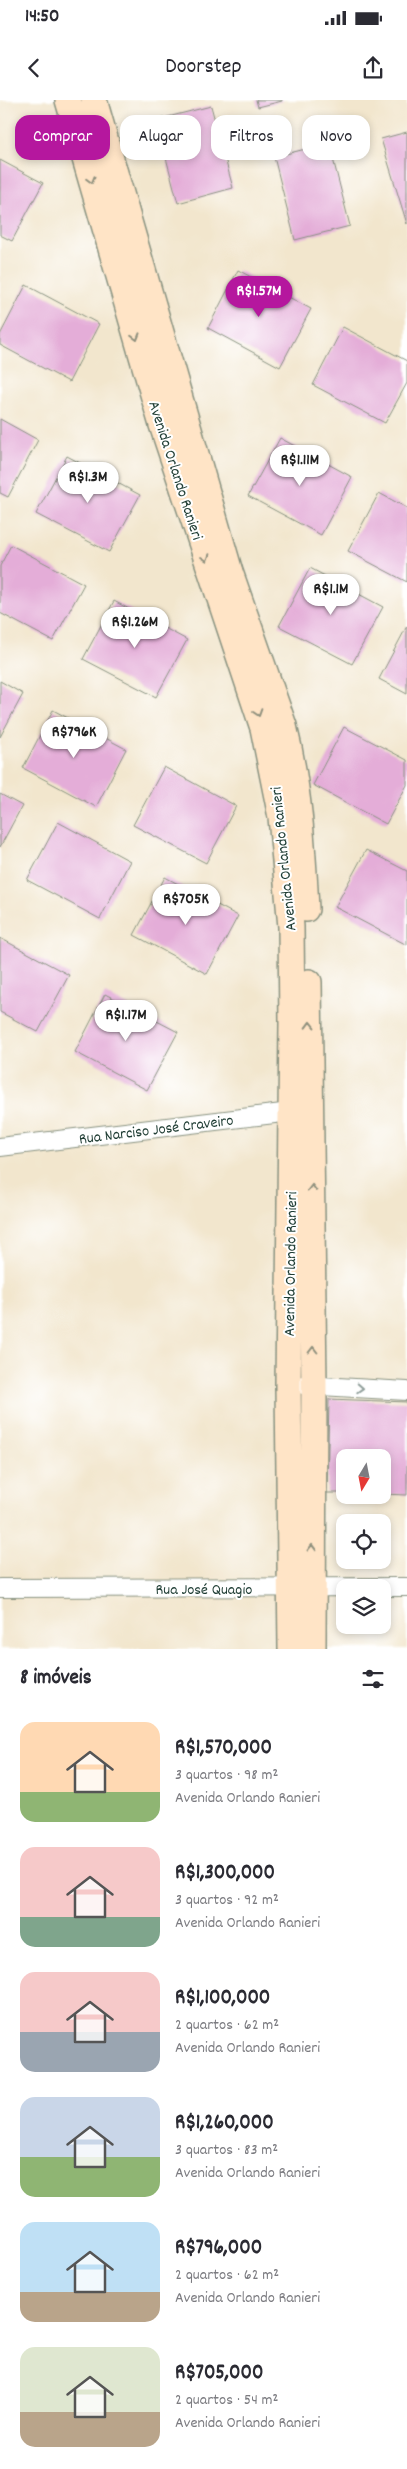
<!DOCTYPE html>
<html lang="pt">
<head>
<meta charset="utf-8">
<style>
	:root { --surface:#fff; --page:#f2f2f3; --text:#2b2b33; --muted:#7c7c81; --accent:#b5179e }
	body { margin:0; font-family:Dekko,sans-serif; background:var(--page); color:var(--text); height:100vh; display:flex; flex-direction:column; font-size:19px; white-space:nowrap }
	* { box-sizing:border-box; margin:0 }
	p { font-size:16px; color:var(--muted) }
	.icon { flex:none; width:28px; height:28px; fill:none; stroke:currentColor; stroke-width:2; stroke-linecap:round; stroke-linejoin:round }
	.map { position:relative; height:1549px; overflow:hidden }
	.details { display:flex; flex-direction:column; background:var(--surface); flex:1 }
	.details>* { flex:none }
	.guide { position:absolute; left:15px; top:15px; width:378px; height:45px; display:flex; gap:10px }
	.needle { width:32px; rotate:190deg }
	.tools { position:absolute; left:336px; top:1349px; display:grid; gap:10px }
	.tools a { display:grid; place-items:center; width:55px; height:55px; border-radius:10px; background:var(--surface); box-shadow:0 2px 8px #0003; font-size:25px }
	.price { position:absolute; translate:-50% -42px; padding:0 11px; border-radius:18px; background:#fff; color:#222; font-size:16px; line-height:32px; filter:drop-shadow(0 1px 2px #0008) }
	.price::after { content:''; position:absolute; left:50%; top:30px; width:15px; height:11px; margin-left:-8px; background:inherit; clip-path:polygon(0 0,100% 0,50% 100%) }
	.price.current { background:var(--accent); color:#fff }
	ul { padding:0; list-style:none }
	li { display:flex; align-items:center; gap:15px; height:125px; padding:0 20px }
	li span { display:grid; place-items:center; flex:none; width:140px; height:100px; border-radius:15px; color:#555 }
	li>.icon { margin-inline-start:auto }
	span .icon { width:60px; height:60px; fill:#fffc; stroke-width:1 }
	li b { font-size:21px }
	h2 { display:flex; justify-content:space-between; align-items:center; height:60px; padding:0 20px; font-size:21px }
	.chip { padding:0 18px; border-radius:15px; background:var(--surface); box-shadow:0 2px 8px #0003; font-size:18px; line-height:45px }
	.chip.current { background:var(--accent); color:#fff }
	.status { display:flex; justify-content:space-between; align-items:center; height:35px; padding:0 25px; background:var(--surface); direction:ltr }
	.status svg { height:14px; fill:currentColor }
	header { display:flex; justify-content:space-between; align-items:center; height:65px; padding:0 20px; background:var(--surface); font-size:22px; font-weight:600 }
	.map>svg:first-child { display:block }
</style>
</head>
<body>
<div class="status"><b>14:50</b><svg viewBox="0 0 49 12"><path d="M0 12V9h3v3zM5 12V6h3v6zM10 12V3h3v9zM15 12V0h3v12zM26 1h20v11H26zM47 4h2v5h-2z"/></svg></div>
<header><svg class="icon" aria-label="back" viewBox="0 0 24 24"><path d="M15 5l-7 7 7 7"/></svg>Doorstep<svg class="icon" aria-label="share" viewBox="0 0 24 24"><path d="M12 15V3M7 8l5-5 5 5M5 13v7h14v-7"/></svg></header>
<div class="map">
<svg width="407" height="1549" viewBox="0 0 407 1549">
	<rect width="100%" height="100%" fill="#fff"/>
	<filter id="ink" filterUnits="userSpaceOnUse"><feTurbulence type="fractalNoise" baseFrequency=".02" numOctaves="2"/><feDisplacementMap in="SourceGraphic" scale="10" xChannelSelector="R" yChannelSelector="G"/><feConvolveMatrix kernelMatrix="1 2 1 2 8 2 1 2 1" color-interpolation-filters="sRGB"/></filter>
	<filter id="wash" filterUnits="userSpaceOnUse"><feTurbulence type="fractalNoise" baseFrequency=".0096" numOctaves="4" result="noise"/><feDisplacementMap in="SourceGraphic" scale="20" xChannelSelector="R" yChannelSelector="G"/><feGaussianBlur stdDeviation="1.12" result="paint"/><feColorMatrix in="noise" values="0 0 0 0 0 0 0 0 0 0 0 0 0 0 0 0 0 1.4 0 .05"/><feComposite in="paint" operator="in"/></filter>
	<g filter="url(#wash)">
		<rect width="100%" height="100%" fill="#f2e6cd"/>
		<g id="blocks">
			<!-- building -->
			<path fill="#e4add8" d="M 256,0 L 282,0 L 282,1 L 258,7 Z
				M 211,6 L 233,88 L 178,103 L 156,20 Z
				M 407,32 L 407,124 L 381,39 Z
				M 329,43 L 350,126 L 295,140 L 274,57 Z
				M 0,60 L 43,83 L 12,141 L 0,135 Z
				M 238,170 L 311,209 L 280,267 L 208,228 Z
				M 26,185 L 99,224 L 69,282 L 0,245 L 0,235 Z
				M 343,227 L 407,261 L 407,283 L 385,323 L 313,285 Z
				M 0,319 L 38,340 L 8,397 L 0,393 Z
				M 280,338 L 352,377 L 321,435 L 248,396 Z
				M 67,356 L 140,395 L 109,452 L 36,414 Z
				M 379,393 L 407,408 L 407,482 L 348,451 Z
				M 11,445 L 84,484 L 53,541 L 0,513 L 0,466 Z
				M 310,468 L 383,507 L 352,564 L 279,526 Z
				M 114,501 L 187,540 L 156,597 L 83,559 Z
				M 407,526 L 407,594 L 379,579 Z
				M 0,581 L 23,594 L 0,637 Z
				M 53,610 L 126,649 L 96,707 L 23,668 Z
				M 344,627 L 407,660 L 407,685 L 386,724 L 313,685 Z
				M 164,667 L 236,706 L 206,763 L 133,725 Z
				M 0,694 L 22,706 L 0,747 Z
				M 58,722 L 130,761 L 100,819 L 27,780 Z
				M 366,750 L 407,771 L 407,845 L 335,807 Z
				M 165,777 L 238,816 L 207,874 L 134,835 Z
				M 0,838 L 69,875 L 38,932 L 0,912 Z
				M 105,894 L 178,932 L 147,990 L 75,952 Z
				M 329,1299 L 407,1302 L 407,1395 L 382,1394 L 382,1358 L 345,1358 L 345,1393 L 327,1393 Z"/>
		</g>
	</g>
	<g filter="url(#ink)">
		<use href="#blocks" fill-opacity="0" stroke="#889280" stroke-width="1"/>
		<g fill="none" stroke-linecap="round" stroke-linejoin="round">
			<!-- minor casing -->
			<g stroke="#889280" stroke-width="20">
				<path id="minor" d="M 0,1047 L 291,1012 L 301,1013
					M 303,1285 L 407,1291
					M 0,1488 L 407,1487"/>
			</g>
			<!-- secondary casing -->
			<g stroke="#889280" stroke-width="28">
				<path id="secondary" d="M 68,0 L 162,325 L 263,628 L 281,717 L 291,827 L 292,923 L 288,1285 L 291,1549
					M 94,0 L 230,472 L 284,626 C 299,686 303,748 306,809
					M 309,882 L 314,1285 L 313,1549"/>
			</g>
			<!-- minor -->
			<use href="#minor" stroke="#fff" stroke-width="18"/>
			<!-- secondary -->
			<use href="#secondary" stroke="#ffe4c6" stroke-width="25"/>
		</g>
		<!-- one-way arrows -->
		<defs><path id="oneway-chevron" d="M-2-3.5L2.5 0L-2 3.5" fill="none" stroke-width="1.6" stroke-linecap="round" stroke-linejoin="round" transform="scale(1.25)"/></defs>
		<g stroke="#8f907d">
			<use href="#oneway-chevron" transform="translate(91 80) rotate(74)"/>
			<use href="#oneway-chevron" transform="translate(136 237) rotate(74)"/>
			<use href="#oneway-chevron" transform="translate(206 458) rotate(72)"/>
			<use href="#oneway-chevron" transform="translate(258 613) rotate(72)"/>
			<use href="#oneway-chevron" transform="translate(310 925) rotate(-91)"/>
			<use href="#oneway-chevron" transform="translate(312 1088) rotate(-90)"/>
			<use href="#oneway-chevron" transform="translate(313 1250) rotate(-90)"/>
			<use href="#oneway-chevron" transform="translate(312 1448) rotate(-89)"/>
		</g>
		<use stroke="#8f9e9a" href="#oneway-chevron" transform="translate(360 1288) rotate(3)"/>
	</g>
	<g text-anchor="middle" stroke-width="4" stroke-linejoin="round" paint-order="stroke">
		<!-- street labels -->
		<g font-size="16" fill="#1f3d34" stroke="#fff">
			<text transform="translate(177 370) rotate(72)" y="6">Avenida Orlando Ranieri</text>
			<text transform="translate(282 759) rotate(-96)" y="6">Avenida Orlando Ranieri</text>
			<text transform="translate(156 1028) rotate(-7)" y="6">Rua Narciso José Craveiro</text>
			<text transform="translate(289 1164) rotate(-89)" y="6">Avenida Orlando Ranieri</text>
			<text x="204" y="1494">Rua José Quagio</text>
		</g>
	</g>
</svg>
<div class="tools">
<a><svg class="needle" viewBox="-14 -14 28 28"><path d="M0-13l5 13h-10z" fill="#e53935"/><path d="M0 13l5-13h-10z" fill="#7c7c81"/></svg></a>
<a><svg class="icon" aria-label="locate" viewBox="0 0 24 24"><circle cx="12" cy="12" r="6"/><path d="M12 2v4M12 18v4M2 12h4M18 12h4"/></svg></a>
<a><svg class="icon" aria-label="layers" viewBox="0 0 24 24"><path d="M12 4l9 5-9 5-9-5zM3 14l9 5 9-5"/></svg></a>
</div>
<b class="price current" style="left:259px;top:218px">R$1.57M</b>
<b class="price" style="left:300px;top:387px">R$1.11M</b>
<b class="price" style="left:88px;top:404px">R$1.3M</b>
<b class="price" style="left:331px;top:516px">R$1.1M</b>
<b class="price" style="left:135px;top:549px">R$1.26M</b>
<b class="price" style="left:74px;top:659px">R$796K</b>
<b class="price" style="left:186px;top:826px">R$705K</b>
<b class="price" style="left:126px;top:942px">R$1.17M</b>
<div class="guide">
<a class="chip current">Comprar</a>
<a class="chip">Alugar</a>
<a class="chip">Filtros</a>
<a class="chip">Novo</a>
</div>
</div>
<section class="details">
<h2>8 imóveis<svg class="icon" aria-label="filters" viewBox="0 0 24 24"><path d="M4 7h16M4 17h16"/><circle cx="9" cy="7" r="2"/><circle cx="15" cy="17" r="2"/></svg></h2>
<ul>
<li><span style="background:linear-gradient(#ffd9b3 70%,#8fb573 0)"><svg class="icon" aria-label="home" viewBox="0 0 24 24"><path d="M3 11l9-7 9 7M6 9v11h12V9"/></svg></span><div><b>R$1,570,000</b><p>3 quartos · 98 m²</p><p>Avenida Orlando Ranieri</p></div></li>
<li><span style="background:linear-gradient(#f6c9c9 70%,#7fa58c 0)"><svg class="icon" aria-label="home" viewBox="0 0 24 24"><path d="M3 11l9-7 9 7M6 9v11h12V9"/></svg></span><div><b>R$1,300,000</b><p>3 quartos · 92 m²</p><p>Avenida Orlando Ranieri</p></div></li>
<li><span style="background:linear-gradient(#f6c9c9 60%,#9aa5b1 0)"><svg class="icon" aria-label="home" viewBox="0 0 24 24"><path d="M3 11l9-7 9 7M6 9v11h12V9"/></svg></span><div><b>R$1,100,000</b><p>2 quartos · 62 m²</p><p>Avenida Orlando Ranieri</p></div></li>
<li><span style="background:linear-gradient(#c9d6e8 60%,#8fb573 0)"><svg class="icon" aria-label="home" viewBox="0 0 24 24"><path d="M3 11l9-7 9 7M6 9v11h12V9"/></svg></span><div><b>R$1,260,000</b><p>3 quartos · 83 m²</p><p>Avenida Orlando Ranieri</p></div></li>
<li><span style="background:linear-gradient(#bfe0f5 70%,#b9a48a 0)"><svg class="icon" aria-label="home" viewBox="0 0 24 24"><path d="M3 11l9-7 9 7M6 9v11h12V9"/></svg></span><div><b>R$796,000</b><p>2 quartos · 62 m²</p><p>Avenida Orlando Ranieri</p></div></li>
<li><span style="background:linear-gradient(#dfe7d0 65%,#b9a48a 0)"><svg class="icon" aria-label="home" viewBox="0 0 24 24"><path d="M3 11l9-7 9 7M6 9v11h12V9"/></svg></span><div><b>R$705,000</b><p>2 quartos · 54 m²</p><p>Avenida Orlando Ranieri</p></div></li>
</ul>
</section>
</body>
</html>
